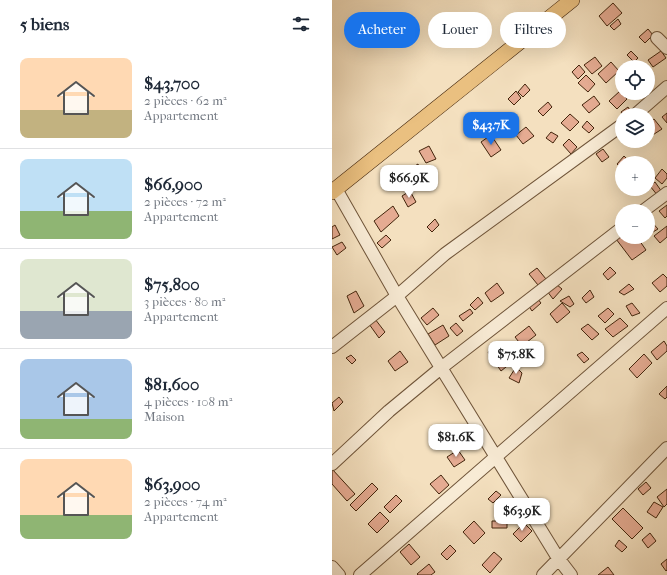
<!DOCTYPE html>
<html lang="fr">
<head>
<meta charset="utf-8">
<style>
	:root { --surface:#fff; --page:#f2f2f3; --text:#1f2937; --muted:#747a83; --line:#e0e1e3; --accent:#1a73e8 }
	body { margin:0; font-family:"IM FELL French Canon",serif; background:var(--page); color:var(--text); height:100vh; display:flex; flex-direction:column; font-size:15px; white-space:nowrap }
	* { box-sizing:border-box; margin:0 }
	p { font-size:13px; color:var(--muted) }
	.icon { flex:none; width:22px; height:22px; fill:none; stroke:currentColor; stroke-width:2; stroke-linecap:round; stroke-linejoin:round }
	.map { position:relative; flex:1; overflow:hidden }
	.sheet { display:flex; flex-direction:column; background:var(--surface); width:332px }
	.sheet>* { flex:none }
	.top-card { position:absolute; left:12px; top:12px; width:263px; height:36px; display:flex; gap:8px }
	.fabs { position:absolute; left:283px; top:60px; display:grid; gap:8px }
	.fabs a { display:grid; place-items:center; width:40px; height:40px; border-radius:50%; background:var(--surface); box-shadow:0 4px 16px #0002; font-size:20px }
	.price { position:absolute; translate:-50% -34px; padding:0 9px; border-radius:8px; background:#fff; color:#222; font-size:13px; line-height:26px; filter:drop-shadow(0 1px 2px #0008) }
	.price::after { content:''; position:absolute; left:50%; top:24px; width:12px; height:9px; margin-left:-6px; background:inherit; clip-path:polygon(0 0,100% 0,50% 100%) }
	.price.active { background:var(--accent); color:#fff }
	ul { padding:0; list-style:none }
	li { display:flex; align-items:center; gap:12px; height:100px; padding:0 20px }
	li+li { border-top:1px solid var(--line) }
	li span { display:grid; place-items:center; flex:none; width:112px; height:80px; border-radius:8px; color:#555 }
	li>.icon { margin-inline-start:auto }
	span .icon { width:48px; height:48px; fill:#fffc; stroke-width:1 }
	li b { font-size:17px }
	h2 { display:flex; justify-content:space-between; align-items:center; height:48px; padding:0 20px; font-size:17px }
	.tag { padding:0 14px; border-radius:18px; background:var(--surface); box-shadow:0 4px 16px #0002; font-size:14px; line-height:36px }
	.tag.active { background:var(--accent); color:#fff }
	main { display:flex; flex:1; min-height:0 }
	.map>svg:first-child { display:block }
</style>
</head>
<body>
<main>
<section class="sheet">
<h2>5 biens<svg class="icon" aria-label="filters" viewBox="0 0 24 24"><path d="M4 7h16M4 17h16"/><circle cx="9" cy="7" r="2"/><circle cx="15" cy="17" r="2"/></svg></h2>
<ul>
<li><span style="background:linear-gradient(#ffd9b3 65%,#c2b280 0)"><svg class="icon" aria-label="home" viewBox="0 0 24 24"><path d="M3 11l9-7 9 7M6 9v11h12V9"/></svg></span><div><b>$43,700</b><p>2 pièces · 62 m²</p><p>Appartement</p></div></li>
<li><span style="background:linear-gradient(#bfe0f5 65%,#8fb573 0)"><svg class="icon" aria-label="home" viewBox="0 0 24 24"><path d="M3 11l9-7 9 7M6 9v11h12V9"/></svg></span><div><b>$66,900</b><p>2 pièces · 72 m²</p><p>Appartement</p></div></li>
<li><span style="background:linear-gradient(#dfe7d0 65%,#9aa5b1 0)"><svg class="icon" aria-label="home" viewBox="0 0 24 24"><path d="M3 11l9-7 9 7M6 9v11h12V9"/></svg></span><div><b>$75,800</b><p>3 pièces · 80 m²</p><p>Appartement</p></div></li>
<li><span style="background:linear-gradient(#a9c7e8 75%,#8fb573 0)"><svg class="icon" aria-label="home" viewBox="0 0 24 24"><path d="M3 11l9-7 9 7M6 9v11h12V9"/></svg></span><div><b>$81,600</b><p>4 pièces · 108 m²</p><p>Maison</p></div></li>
<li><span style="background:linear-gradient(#ffd9b3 70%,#8fb573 0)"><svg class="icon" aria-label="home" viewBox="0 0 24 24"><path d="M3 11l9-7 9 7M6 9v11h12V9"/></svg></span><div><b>$63,900</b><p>2 pièces · 74 m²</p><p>Appartement</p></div></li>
</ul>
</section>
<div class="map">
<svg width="335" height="575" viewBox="0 0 335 575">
	<rect width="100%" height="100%" fill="#f4e0bf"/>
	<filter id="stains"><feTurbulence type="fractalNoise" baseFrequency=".005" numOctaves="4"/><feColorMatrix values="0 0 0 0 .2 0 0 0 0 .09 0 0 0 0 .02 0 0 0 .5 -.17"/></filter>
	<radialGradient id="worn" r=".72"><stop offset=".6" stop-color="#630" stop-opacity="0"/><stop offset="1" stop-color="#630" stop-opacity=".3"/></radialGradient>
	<!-- building -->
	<path fill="#e5ab92" stroke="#43250c" d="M 281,3 L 290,13 L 275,26 L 267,16 Z
		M 286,19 L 289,24 L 282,30 L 278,26 Z
		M 316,29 L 321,35 L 313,43 L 307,37 Z
		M 299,51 L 306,58 L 302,62 L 295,55 Z
		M 329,51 L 334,58 L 321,67 L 316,60 Z
		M 263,57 L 270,66 L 260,74 L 252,65 Z
		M 279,62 L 287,71 L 274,83 L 266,74 Z
		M 247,65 L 253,72 L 246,79 L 240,72 Z
		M 254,75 L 263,84 L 256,92 L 246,83 Z
		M 193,84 L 198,90 L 191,97 L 186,92 Z
		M 184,91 L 189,98 L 182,105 L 176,99 Z
		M 288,91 L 295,99 L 285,109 L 277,101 Z
		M 262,96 L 268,104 L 257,113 L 250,105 Z
		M 216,102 L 220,107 L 211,116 L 206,111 Z
		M 296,107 L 299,112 L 296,115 L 291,115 L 289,112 Z
		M 149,113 L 157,123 L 145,132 L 137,121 Z
		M 335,113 L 335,123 L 330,117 Z
		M 238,114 L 247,122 L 238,131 L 229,123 Z
		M 322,119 L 330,129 L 316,138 L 316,123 Z
		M 255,121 L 262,128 L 257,133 L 250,127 Z
		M 194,127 L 202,136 L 191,144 L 184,135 Z
		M 219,132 L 226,136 L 221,143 L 214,138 Z
		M 159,135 L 169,150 L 159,157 L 149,142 Z
		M 237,139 L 245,147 L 239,154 L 231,145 Z
		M 97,146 L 104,159 L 94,163 L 87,151 Z
		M 271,149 L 277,157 L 270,162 L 264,154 Z
		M 292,156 L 298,162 L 290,163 L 290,169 L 285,164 Z
		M 86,164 L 90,176 L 75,184 L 70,174 Z
		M 330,169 L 335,174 L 335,178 L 330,184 L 323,178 Z
		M 323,182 L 330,192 L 326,196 L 318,186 Z
		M 78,191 L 84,202 L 76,207 L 70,196 Z
		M 335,205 L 335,216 L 333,218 L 327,211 Z
		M 61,206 L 67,216 L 49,232 L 42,221 Z
		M 316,218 L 326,229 L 316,235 Z
		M 103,219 L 107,225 L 100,232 L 95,227 Z
		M 3,225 L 8,235 L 0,239 L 0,227 Z
		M 335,226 L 335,237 L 328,243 L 322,236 Z
		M 290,234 L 290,237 L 305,237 L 314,250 L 300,260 L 284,239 Z
		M 54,235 L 59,240 L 50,248 L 45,243 Z
		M 10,242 L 14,248 L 5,255 L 0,247 Z
		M 278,267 L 284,273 L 276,280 L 271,274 Z
		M 205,268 L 214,279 L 206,285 L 197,274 Z
		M 331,274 L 335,278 L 335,286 L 328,292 L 320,283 Z
		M 165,283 L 172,293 L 159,302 L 153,293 Z
		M 224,284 L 230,289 L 221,299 L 215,291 Z
		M 297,284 L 302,289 L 292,295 L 287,292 Z
		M 258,290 L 262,297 L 254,303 L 250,298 Z
		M 24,291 L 32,306 L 22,313 L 15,296 Z
		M 237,296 L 242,304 L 238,307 L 228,301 Z
		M 146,297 L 151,303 L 143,310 L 138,305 Z
		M 205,298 L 209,303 L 200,311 L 196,305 Z
		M 230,303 L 238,312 L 225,323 L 218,314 Z
		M 300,303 L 308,313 L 300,316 L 294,306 Z
		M 101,308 L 107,315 L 95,325 L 89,318 Z
		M 276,308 L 282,314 L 273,323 L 266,316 Z
		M 138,309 L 141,313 L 131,321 L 127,316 Z
		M 288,318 L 296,326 L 281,337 L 273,329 Z
		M 43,319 L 53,332 L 47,338 L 37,324 Z
		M 124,323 L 131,331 L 125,336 L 118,328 Z
		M 256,324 L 267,334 L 260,340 L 249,329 Z
		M 111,325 L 117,336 L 103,345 L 96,334 Z
		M 197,326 L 204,335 L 190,346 L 183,337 Z
		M 332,341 L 335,346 L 335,351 L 325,360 L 319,352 Z
		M 196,344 L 202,349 L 191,357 L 190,350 Z
		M 166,346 L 179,363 L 169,371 L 156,352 Z
		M 68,351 L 76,362 L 63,371 L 56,361 Z
		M 250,352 L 257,359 L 252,363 L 245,355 Z
		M 312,354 L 320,363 L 305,378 L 297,369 Z
		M 19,355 L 24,360 L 20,364 L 14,358 Z
		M 184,367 L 190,373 L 187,383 L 177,378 Z
		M 335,386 L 335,397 L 333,399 L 327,394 Z
		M 7,397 L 11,402 L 2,411 L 0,403 Z
		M 126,450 L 133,460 L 122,467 L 115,457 Z
		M 0,469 L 23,494 L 15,501 L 0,484 Z
		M 109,475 L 117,485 L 107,494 L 98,484 Z
		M 314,482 L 319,488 L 311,495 L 306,489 Z
		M 40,483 L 46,489 L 24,511 L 18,505 Z
		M 335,489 L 335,504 L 332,507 L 325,497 Z
		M 164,491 L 169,495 L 161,503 L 156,499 Z
		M 64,495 L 70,501 L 58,513 L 52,507 Z
		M 322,502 L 331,507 L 324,518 L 315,512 Z
		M 291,508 L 311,528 L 300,539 L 280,519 Z
		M 48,512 L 57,521 L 45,533 L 36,524 Z
		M 142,521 L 153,533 L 142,544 L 131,532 Z
		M 160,521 L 175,521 L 175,528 L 160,528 Z
		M 192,523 L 200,531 L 189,542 L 181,534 Z
		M 318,533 L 324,541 L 316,548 L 310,540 Z
		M 287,540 L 295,547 L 290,552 L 283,546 Z
		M 77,544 L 88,557 L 79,565 L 68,552 Z
		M 118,545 L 124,551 L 115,560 L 109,554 Z
		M 162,552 L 170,559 L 158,573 L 150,565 Z
		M 335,559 L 335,570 L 334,571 L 329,564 Z
		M 97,564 L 103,572 L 99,575 L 86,575 L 85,574 Z
		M 276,567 L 282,575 L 266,575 Z"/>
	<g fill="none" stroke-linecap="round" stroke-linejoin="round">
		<!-- minor casing -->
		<g stroke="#6f5439" stroke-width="14">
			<path id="minor" d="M 325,38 L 335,48
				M 303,115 L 335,87
				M 4,189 L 65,296 L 226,558 L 239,575
				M 311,211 L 335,193
				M 0,347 L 65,296 L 113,254 L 290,125
				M 0,464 L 57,411 L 109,368 L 290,228
				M 0,567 L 7,575
				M 28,575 L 335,308
				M 211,575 L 335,448"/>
		</g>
		<!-- major casing -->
		<g stroke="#43250c" stroke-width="16">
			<path id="major" d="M 0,192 L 240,0"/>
		</g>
		<!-- minor -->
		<use href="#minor" stroke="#f8ebd5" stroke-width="12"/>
		<!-- major -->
		<use href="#major" stroke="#eac080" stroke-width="15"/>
	</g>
	<rect width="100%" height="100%" filter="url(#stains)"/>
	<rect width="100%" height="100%" fill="url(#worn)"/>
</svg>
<div class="fabs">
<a><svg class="icon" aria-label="locate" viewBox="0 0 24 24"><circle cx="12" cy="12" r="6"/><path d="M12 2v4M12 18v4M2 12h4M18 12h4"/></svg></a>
<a><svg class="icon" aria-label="layers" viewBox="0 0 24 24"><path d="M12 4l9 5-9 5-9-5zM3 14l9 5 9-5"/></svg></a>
<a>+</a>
<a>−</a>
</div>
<b class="price active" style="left:159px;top:146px">$43.7K</b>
<b class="price" style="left:77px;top:199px">$66.9K</b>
<b class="price" style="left:184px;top:375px">$75.8K</b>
<b class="price" style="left:124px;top:458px">$81.6K</b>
<b class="price" style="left:190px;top:532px">$63.9K</b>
<div class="top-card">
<a class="tag active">Acheter</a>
<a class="tag">Louer</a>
<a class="tag">Filtres</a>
</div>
</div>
</main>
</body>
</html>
